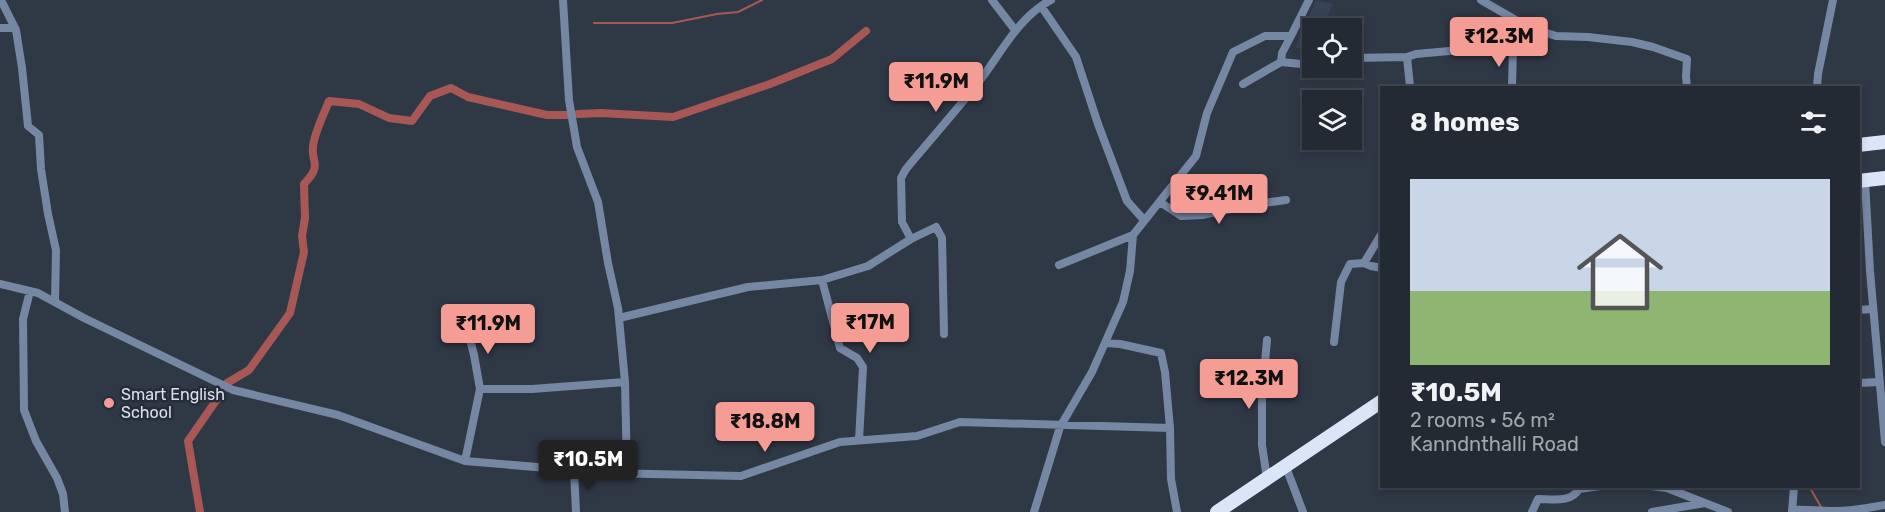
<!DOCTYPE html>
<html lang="en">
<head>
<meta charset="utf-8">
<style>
	:root { --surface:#232a34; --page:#2f3640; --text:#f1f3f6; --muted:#a3a7ac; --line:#40464f; --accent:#f59c95 }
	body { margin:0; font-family:Rubik,sans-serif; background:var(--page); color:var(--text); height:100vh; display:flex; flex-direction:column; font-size:22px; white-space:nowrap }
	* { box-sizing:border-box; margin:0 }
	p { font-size:20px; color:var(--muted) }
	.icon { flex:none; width:33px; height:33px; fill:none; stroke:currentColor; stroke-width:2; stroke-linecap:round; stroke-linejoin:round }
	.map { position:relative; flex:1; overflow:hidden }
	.drawer { position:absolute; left:1380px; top:86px; width:480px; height:402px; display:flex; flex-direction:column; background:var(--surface); border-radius:0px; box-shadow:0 3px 9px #0003,0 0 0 2px var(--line) }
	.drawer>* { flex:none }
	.controls { position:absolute; left:1302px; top:18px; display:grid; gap:12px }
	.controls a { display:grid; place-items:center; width:60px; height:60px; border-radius:0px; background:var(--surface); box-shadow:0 3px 9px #0003,0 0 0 2px var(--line); font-size:30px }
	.price { position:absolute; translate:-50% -51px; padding:0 14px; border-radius:6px; background:var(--accent); color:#111; font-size:20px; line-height:39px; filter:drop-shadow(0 2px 3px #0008) }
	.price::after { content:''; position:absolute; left:50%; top:36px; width:18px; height:14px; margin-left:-9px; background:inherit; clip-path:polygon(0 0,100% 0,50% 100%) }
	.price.active { background:#222; color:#fff }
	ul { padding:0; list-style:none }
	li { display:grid; align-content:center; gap:12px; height:318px; padding:0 30px }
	li span { display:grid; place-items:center; height:186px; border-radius:0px; color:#555 }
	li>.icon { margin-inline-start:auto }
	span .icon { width:108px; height:108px; fill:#fffc; stroke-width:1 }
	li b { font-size:26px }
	h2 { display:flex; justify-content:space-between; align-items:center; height:72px; padding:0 30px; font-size:26px }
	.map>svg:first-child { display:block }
</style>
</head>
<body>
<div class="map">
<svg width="1885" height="512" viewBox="0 0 1885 512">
	<rect width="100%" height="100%" fill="#2f3845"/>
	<!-- built -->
	<path fill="#364255" d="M 1316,0 L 1333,4 L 1323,28 L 1312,28 L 1312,54 L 1295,47 Z"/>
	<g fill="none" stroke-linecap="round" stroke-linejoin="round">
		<!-- stream -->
		<path stroke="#a85854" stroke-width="2" d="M 594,23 L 672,23 L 717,14 L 738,12 L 762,0
			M 1809,486 L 1821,507"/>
		<!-- canal -->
		<path stroke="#a85854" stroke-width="8" d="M 578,114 L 601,113 L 673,117 L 770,84 L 832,59 L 866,31
			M 227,383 L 249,370 L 290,313 L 304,252 L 302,236 L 305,218 L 304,184 C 325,162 308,163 314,141 C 317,127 324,114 329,101 L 359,104 L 389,118 L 412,121 L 430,96 L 451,88 L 468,97 L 547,115 L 567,115
			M 200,512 L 188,441 L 222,392"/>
		<!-- minor -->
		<path stroke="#7687a4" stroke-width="8" d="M 1,0 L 16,30 L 22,68 L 28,126 L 39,135 L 41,169 L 48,214 L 56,250 L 55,302
			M 992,0 L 1015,30
			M 1481,0 L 1528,27 L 1556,36 L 1588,37 L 1632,42 L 1653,47 L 1687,59 L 1686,76 L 1687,87
			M 1041,6 L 1076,57 L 1098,124 L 1127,201 L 1144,220
			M 0,28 L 15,28
			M 1407,57 L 1410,87
			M 1352,58 L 1407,57 L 1416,54 L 1482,48 L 1513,48
			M 1281,62 L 1282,53 L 1291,36
			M 1243,84 L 1281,62 L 1301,64 L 1312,62
			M 1512,87 L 1513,48 L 1522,24
			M 1817,87 L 1818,74 L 1833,0
			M 1865,181 L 1870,271 L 1885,442
			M 1160,202 L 1181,216 L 1202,215 L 1256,204 L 1286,200
			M 911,239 L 902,222 L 901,178 L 906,169 C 930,140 955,112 978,83 C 1001,54 1017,18 1051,0
			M 1364,263 L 1382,233
			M 1059,265 L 1133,235
			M 822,280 L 840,348 L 857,358 L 863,367 L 859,440
			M 0,284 L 38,293 L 84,318 L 233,390 L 338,415 L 465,461 L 480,389 L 532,389 L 625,382 L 618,308 L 608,263 L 598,202 L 577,147 L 569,100 L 563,0
			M 30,291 L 23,319 L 24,410 L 36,441 L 57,478 L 63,494 L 65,512
			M 1858,310 L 1873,309
			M 619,318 L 748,287 L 822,280 L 868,266 L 911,239 L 936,227 L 942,238 L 944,334
			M 467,328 L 474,355 L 480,389
			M 1334,342 L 1341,282 L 1350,264 L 1364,263 L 1371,266 L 1382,268
			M 1106,343 L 1120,344 L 1161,353 L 1165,372 L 1170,428
			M 625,382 L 627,474
			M 1858,383 L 1880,382
			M 465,461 L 607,473 L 741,476 L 840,442 L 917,436 L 960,422 L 1170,428 L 1171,479 L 1177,512
			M 1286,467 L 1303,512
			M 574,470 L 576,512
			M 1267,479 L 1262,445 L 1262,395 L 1267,340
			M 1651,486 L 1667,488 L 1705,503
			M 1792,510 C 1806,509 1818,511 1831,511 C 1849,512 1867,508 1885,505
			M 1034,512 L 1060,427 L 1092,372 L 1123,302 L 1130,271 L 1133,235 L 1196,156 L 1207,113 L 1233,52 L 1265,36 L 1291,36 L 1309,0
			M 1532,512 L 1538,499 C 1553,499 1571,503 1579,489 L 1600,486
			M 1652,512 L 1705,503 L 1728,512
			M 1792,512 L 1794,486"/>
		<!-- trunk -->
		<path stroke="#dae6f7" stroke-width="14" d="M 1858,145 L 1885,142
			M 1858,181 L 1885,178
			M 1217,512 L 1382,401"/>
	</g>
	<!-- markers -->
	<circle fill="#f59c95" stroke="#252d3b" stroke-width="2" cx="109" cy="403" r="6"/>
	<g text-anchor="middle" stroke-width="5" stroke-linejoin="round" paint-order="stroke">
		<!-- poi labels -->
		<g font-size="16" fill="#dae0e8" stroke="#252d3b" text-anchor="start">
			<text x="121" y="400">Smart English<tspan x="121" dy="18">School</tspan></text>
		</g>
	</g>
</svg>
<div class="controls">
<a><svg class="icon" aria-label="locate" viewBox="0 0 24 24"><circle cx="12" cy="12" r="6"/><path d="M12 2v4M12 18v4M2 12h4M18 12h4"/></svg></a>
<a><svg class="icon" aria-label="layers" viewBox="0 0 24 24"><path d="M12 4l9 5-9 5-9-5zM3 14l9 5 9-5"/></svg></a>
</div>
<b class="price" style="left:1499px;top:68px">₹12.3M</b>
<b class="price" style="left:936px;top:113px">₹11.9M</b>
<b class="price" style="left:1219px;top:225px">₹9.41M</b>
<b class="price" style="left:870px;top:354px">₹17M</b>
<b class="price" style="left:488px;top:355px">₹11.9M</b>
<b class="price" style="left:1249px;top:410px">₹12.3M</b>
<b class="price" style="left:765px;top:453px">₹18.8M</b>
<b class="price active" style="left:588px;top:491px">₹10.5M</b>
<section class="drawer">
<h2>8 homes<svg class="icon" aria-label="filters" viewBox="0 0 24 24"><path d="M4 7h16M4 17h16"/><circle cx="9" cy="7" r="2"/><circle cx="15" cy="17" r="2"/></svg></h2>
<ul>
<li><span style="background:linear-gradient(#c9d6e8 60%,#8fb573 0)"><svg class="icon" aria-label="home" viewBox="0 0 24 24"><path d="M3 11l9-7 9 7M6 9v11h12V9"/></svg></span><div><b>₹10.5M</b><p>2 rooms · 56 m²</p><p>Kanndnthalli Road</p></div></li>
</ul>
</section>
</div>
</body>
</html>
